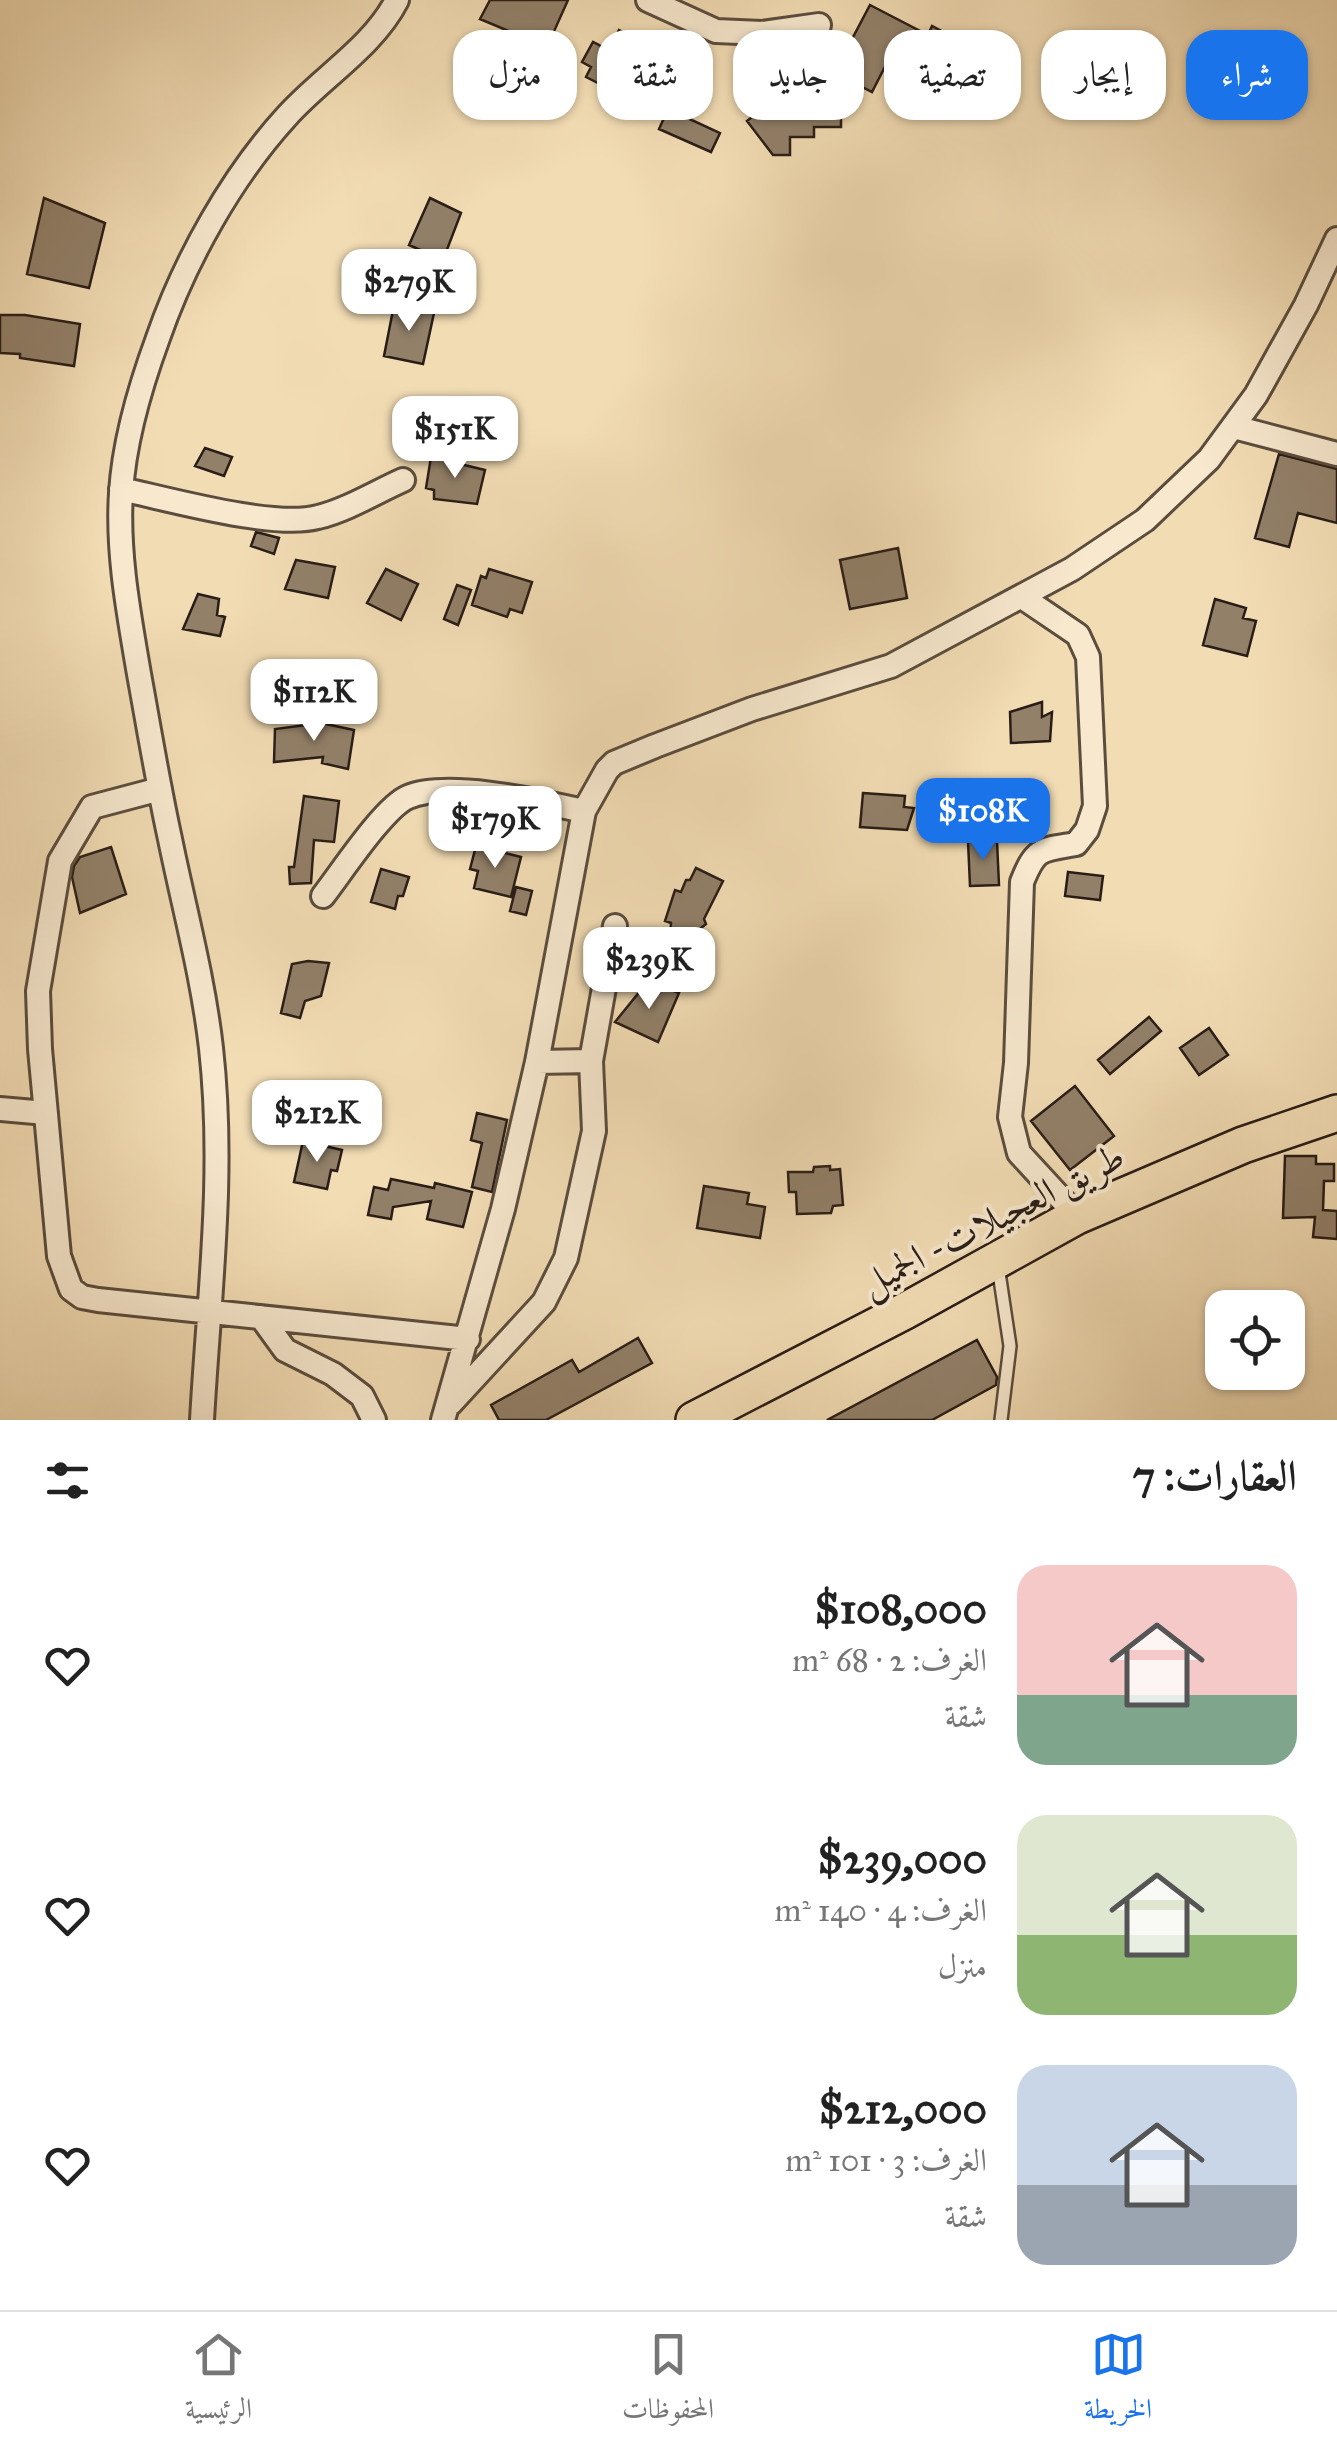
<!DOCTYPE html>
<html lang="ar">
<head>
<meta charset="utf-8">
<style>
	:root { --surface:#fff; --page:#f6f6f6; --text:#222; --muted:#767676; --line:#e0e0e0; --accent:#1a73e8 }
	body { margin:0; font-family:"IM FELL Great Primer",Amiri,serif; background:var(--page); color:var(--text); direction:rtl; height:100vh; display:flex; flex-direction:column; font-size:38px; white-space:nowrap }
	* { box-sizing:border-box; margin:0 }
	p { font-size:32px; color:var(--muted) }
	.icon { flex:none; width:55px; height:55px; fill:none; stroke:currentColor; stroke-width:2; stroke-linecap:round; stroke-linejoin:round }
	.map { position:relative; height:1420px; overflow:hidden; direction:ltr }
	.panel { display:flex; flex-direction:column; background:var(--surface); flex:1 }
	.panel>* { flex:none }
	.hud { position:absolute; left:30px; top:30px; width:1278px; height:90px; direction:rtl; display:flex; gap:20px }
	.buttons { position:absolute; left:1205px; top:1290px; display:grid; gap:20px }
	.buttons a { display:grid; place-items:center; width:100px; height:100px; border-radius:20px; background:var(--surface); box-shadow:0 2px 8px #0004; font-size:50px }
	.price { position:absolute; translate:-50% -85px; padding:0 22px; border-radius:20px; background:#fff; color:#222; font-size:32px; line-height:65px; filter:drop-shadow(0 2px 5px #0008) }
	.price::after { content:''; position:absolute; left:50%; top:60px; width:30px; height:22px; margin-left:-15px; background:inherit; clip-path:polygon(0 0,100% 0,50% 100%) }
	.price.on { background:var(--accent); color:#fff }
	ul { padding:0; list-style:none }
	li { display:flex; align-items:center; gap:30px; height:250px; padding:0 40px }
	li span { display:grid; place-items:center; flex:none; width:280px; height:200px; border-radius:30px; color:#555 }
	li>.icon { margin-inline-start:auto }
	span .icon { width:120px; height:120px; fill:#fffc; stroke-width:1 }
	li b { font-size:42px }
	h2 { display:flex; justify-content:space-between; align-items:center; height:120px; padding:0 40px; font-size:42px }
	.pill { padding:0 35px; border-radius:30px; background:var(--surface); box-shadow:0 2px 8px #0004; font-size:35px; line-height:90px }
	.pill.on { background:var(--accent); color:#fff }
	.tabs { display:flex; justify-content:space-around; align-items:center; height:140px; border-top:2px solid var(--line); background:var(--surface); font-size:28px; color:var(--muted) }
	.tabs a { display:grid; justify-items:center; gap:5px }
	.tabs .on { color:var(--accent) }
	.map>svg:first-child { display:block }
</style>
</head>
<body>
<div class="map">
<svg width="1337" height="1420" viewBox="0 0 1337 1420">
	<rect width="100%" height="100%" fill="#f2dcb4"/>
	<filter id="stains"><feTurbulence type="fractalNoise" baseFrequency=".002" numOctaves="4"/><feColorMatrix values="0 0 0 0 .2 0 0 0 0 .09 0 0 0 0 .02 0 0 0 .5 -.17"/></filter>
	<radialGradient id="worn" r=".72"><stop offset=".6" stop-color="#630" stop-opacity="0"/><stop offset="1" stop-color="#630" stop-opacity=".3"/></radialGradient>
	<!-- building -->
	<path fill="#928069" stroke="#291d17" stroke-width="2.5" d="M 490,0 L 568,0 L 547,47 L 480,19 Z
		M 870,5 L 928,35 L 932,26 L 951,36 L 934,73 L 893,51 L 872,92 L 845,78 L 852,64 L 842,58 Z
		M 619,30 L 662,51 L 647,81 L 639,77 L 634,87 L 620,80 L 614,91 L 586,77 L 591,67 L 582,62 L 593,42 L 609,50 Z
		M 818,88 L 841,88 L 841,127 L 814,127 L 814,137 L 790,137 L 790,155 L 773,155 L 747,121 L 757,113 L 756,103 L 766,94 L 816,94 Z
		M 668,109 L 720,133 L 711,152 L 659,129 Z
		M 44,198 L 105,223 L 89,288 L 27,274 Z
		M 430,198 L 461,213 L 443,260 L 409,245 Z
		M 394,305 L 434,313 L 423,364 L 384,356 Z
		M 0,315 L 25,315 L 80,324 L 74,366 L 20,358 L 20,354 L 0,353 Z
		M 205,448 L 232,457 L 224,476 L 195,466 Z
		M 1279,454 L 1337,469 L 1337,523 L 1298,513 L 1289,547 L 1255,538 Z
		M 431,457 L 485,470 L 477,504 L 434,499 L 434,490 L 426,488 Z
		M 256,532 L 279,538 L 274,554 L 251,546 Z
		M 898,548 L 907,598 L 850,609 L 840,560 Z
		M 296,560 L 335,567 L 328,598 L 285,589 Z
		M 386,569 L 418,584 L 401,620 L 367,603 Z
		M 489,569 L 532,582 L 522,613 L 510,609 L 507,617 L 472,605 L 481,576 L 486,578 Z
		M 457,585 L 471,590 L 458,625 L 444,619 Z
		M 198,594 L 219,599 L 217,615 L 225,617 L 220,636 L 183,629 Z
		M 1215,599 L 1246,608 L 1243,618 L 1256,621 L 1247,656 L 1203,645 Z
		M 1042,702 L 1042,717 L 1052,712 L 1050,741 L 1011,743 L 1010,712 Z
		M 321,723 L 354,730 L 348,769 L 322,763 L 323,757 L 274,762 L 275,729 Z
		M 863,793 L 905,796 L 904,807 L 914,808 L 907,830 L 860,827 Z
		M 304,796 L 339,801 L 334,842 L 314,840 L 311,883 L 290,884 L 289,867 L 294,867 Z
		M 968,841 L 997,841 L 999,885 L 970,886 Z
		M 476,846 L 521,857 L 511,897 L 474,888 L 478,871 L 470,869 Z
		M 111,847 L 126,894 L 80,913 L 72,877 L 74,866 L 80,857 Z
		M 696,868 L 723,881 L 704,919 L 706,924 L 692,935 L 700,950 L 670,940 L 671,923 L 665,921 L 675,890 L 681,892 L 686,880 L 690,880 Z
		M 381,869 L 409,877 L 403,896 L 398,896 L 395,909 L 371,902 Z
		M 1068,872 L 1103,876 L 1100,900 L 1065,896 Z
		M 516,887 L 532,891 L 526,915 L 510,911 Z
		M 308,961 L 329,963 L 321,996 L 305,1001 L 300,1018 L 281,1013 L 292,964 Z
		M 645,985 L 654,992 L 659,985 L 679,993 L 658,1042 L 615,1022 Z
		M 1149,1017 L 1161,1031 L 1110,1074 L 1098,1060 Z
		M 1209,1028 L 1228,1055 L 1199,1075 L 1180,1048 Z
		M 1075,1086 L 1114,1136 L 1070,1170 L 1031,1121 Z
		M 477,1113 L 507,1120 L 492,1192 L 472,1187 L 482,1143 L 471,1140 Z
		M 303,1141 L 342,1150 L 337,1171 L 331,1170 L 327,1189 L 294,1182 Z
		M 1285,1156 L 1316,1156 L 1316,1164 L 1334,1164 L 1334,1181 L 1324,1181 L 1323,1210 L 1337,1211 L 1337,1239 L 1313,1237 L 1315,1217 L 1283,1218 Z
		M 830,1166 L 830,1170 L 840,1169 L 843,1205 L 833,1206 L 831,1213 L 797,1214 L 796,1192 L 789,1192 L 788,1172 L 813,1172 L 814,1167 Z
		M 391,1179 L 434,1188 L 435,1183 L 472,1192 L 463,1227 L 427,1219 L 431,1201 L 393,1207 L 391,1219 L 368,1215 L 374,1187 L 388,1190 Z
		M 704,1186 L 749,1193 L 747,1204 L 765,1207 L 760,1238 L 697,1228 Z
		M 638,1338 L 652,1363 L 546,1420 L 499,1420 L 491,1405 L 572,1360 L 579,1372 Z
		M 977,1340 L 997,1377 L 996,1385 L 932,1420 L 827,1420 Z"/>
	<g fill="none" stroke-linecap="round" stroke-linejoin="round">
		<!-- service casing -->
		<g stroke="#5b4d3e" stroke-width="16">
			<path id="service" d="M 998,1266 L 1010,1346 L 1001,1420"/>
		</g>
		<!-- minor casing -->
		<g stroke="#5b4d3e" stroke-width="28">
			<path id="minor" d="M 648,0 L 716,31 L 762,33 L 819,25
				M 1234,427 L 1337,454
				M 121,489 C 168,499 274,529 318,517 C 347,510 376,492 403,480
				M 1022,597 L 1078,635 L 1088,657 L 1095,806 L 1087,830 L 1076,844 C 1041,850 1036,847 1022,882 L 1016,1063 L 1010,1117 L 1019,1153 L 1077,1216
				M 160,789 L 92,807 L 60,861 L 38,991 L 40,1049 L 59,1256 L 71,1289 L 82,1297 L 98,1300 L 468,1339
				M 323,896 C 341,873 384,807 408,797 C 447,780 542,802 584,811
				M 537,1062 L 591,1061
				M 0,1109 L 46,1113
				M 261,1317 L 285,1350 L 333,1374 L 362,1396 L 374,1420
				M 451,1403 L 544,1302 L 566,1258 L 594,1131 L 591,1061 L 615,926
				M 202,1420 C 209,1295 225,1173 211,1048 C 203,977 184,908 170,839 C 158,784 149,729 139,674 C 129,615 117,553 121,493 C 124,441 140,387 158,338 C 185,260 232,176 287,116 C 322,77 373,47 397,0
				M 443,1420 L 503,1209 L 537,1062 L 584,811 L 607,770 L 614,763 L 655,746 L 752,709 L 891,666 L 1072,569 L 1145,520 L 1209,459 L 1256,395 L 1306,305 L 1337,239"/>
		</g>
		<!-- primary casing -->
		<g stroke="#291d17" stroke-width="40">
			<path id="primary" d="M 694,1420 L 905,1311 L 1077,1216 L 1243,1145 L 1337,1113"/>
		</g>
		<!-- service -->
		<use href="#service" stroke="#f7e8ce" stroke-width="11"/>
		<!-- minor -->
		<use href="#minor" stroke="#f7e8ce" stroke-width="22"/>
		<!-- primary -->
		<use href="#primary" stroke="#f2dcb4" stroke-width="35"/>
	</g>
	<g text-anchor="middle" stroke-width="8" stroke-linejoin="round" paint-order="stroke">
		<!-- street labels -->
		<g font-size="38" fill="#291d17" stroke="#f7e8ce">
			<text transform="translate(992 1219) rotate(-27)" y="13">طريق العجيلات- الجميل</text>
		</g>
	</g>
	<rect width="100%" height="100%" filter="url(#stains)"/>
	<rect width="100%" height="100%" fill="url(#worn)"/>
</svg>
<div class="buttons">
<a><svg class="icon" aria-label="locate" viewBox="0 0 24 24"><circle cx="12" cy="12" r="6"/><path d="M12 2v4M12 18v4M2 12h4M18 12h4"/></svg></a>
</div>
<b class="price" style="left:409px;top:334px">$279K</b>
<b class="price" style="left:455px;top:481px">$151K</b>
<b class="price" style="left:314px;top:744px">$112K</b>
<b class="price on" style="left:983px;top:863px">$108K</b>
<b class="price" style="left:495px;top:871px">$179K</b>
<b class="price" style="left:649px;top:1012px">$239K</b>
<b class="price" style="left:317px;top:1165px">$212K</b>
<div class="hud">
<a class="pill on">شراء</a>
<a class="pill">إيجار</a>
<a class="pill">تصفية</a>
<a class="pill">جديد</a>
<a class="pill">شقة</a>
<a class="pill">منزل</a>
</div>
</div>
<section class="panel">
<h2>العقارات: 7<svg class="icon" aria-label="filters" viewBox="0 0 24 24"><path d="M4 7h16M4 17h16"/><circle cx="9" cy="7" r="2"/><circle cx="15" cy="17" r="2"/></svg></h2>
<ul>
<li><span style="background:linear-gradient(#f6c9c9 65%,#7fa58c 0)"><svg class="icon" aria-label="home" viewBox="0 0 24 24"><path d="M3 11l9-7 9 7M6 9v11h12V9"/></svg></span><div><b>$108,000</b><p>الغرف: 2 · 68 m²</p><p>شقة</p></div><svg class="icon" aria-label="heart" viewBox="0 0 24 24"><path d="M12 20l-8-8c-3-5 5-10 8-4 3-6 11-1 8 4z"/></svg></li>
<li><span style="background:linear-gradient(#dfe7d0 60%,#8fb573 0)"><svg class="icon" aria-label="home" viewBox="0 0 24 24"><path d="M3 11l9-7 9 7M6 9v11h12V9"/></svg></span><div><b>$239,000</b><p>الغرف: 4 · 140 m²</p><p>منزل</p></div><svg class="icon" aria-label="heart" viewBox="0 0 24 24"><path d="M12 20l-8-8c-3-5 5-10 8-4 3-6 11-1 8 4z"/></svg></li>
<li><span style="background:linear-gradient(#c9d6e8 60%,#9aa5b1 0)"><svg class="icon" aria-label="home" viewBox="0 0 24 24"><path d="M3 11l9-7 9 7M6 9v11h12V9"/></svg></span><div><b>$212,000</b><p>الغرف: 3 · 101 m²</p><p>شقة</p></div><svg class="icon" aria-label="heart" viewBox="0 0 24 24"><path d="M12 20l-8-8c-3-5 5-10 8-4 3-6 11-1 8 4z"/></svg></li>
</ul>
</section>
<nav class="tabs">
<a class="on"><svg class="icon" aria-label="map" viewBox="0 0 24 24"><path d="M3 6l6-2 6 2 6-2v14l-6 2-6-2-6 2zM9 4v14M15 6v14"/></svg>الخريطة</a>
<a><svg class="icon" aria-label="saved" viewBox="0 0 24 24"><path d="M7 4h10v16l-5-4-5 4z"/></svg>المحفوظات</a>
<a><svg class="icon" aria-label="home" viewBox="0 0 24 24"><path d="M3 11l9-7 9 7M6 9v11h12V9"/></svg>الرئيسية</a>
</nav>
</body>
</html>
